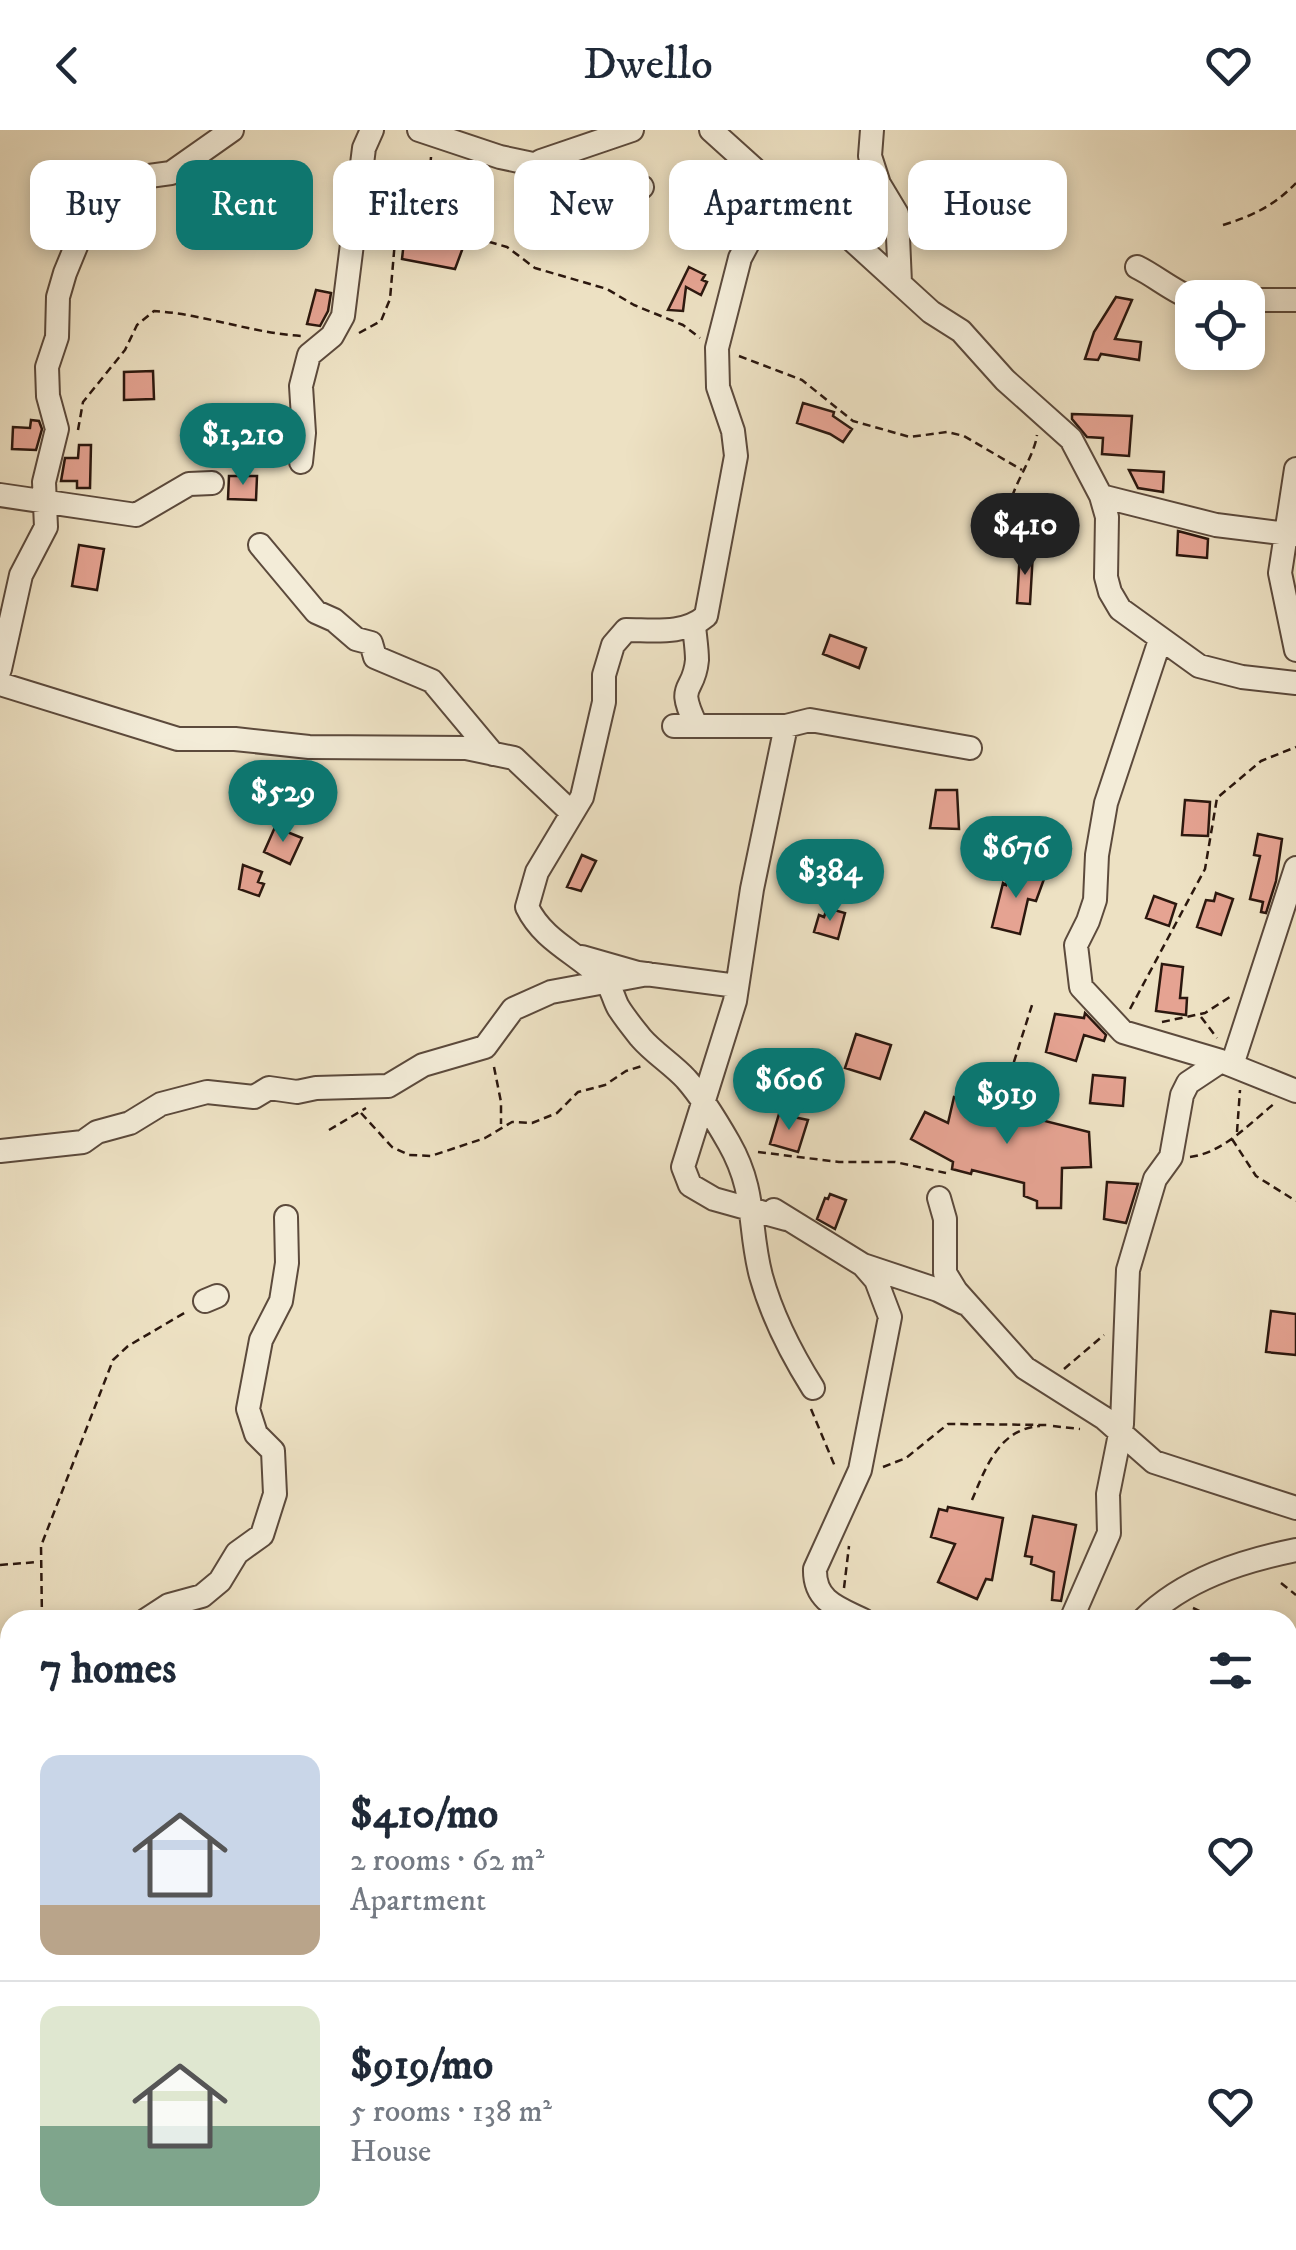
<!DOCTYPE html>
<html lang="en">
<head>
<meta charset="utf-8">
<style>
	:root { --surface:#fff; --page:#f6f6f7; --text:#1f2937; --muted:#747a83; --line:#e0e1e3; --accent:#0f766e }
	body { margin:0; font-family:"IM FELL DW Pica",serif; background:var(--page); color:var(--text); height:100vh; display:flex; flex-direction:column; font-size:38px; white-space:nowrap }
	* { box-sizing:border-box; margin:0 }
	p { font-size:32px; color:var(--muted) }
	.icon { flex:none; width:55px; height:55px; fill:none; stroke:currentColor; stroke-width:2; stroke-linecap:round; stroke-linejoin:round }
	.map { position:relative; flex:1; overflow:hidden }
	.sheet { position:absolute; left:0px; top:1480px; width:1298px; height:640px; display:flex; flex-direction:column; background:var(--surface); border-radius:30px 30px 0 0; box-shadow:0 5px 15px #0003 }
	.sheet>* { flex:none }
	.banner { position:absolute; left:30px; top:30px; width:1238px; height:90px; display:flex; gap:20px }
	.buttons { position:absolute; left:1175px; top:150px; display:grid; gap:20px }
	.buttons a { display:grid; place-items:center; width:90px; height:90px; border-radius:20px; background:var(--surface); box-shadow:0 5px 15px #0003; font-size:50px }
	.price { position:absolute; translate:-50% -85px; padding:0 22px; border-radius:35px; background:var(--accent); color:#fff; font-size:32px; line-height:65px; filter:drop-shadow(0 2px 5px #0008) }
	.price::after { content:''; position:absolute; left:50%; top:60px; width:30px; height:22px; margin-left:-15px; background:inherit; clip-path:polygon(0 0,100% 0,50% 100%) }
	.price.on { background:#222; color:#fff }
	ul { padding:0; list-style:none }
	li { display:flex; align-items:center; gap:30px; height:250px; padding:0 40px }
	li+li { border-top:2px solid var(--line) }
	li span { display:grid; place-items:center; flex:none; width:280px; height:200px; border-radius:20px; color:#555 }
	li>.icon { margin-inline-start:auto }
	span .icon { width:120px; height:120px; fill:#fffc; stroke-width:1 }
	li b { font-size:42px }
	h2 { display:flex; justify-content:space-between; align-items:center; height:120px; padding:0 40px; font-size:42px }
	.tag { padding:0 35px; border-radius:20px; background:var(--surface); box-shadow:0 5px 15px #0003; font-size:35px; line-height:90px }
	.tag.on { background:var(--accent); color:#fff }
	header { display:flex; justify-content:space-between; align-items:center; height:130px; padding:0 40px; background:var(--surface); font-size:45px; font-weight:600 }
	.map>svg:first-child { display:block }
</style>
</head>
<body>
<header><svg class="icon" aria-label="back" viewBox="0 0 24 24"><path d="M15 5l-7 7 7 7"/></svg>Dwello<svg class="icon" aria-label="heart" viewBox="0 0 24 24"><path d="M12 20l-8-8c-3-5 5-10 8-4 3-6 11-1 8 4z"/></svg></header>
<div class="map">
<svg width="1296" height="2120" viewBox="0 0 1296 2120">
	<rect width="100%" height="100%" fill="#ede1c3"/>
	<filter id="stains"><feTurbulence type="fractalNoise" baseFrequency=".002" numOctaves="4"/><feColorMatrix values="0 0 0 0 .2 0 0 0 0 .09 0 0 0 0 .02 0 0 0 .5 -.17"/></filter>
	<radialGradient id="worn" r=".72"><stop offset=".6" stop-color="#630" stop-opacity="0"/><stop offset="1" stop-color="#630" stop-opacity=".3"/></radialGradient>
	<!-- building -->
	<path fill="#e5a392" stroke="#2c180f" stroke-width="2.5" d="M 406,93 L 468,104 L 455,139 L 402,129 Z
		M 689,137 L 705,145 L 702,150 L 707,152 L 701,165 L 686,157 L 683,181 L 668,180 Z
		M 316,160 L 331,163 L 328,181 L 320,196 L 307,194 Z
		M 1116,167 L 1132,170 L 1115,209 L 1141,212 L 1139,230 L 1101,224 L 1098,230 L 1085,229 L 1094,202 Z
		M 153,241 L 154,269 L 124,270 L 124,242 Z
		M 803,273 L 834,282 L 833,286 L 852,299 L 843,312 L 830,304 L 797,293 Z
		M 1072,284 L 1132,286 L 1129,326 L 1102,324 L 1103,308 L 1087,307 L 1072,289 Z
		M 31,290 L 39,291 L 42,299 L 36,320 L 12,319 L 13,297 L 30,298 Z
		M 79,315 L 91,315 L 90,358 L 77,358 L 77,351 L 61,351 L 65,328 L 78,328 Z
		M 1129,340 L 1164,342 L 1163,362 L 1138,358 Z
		M 229,346 L 257,346 L 256,370 L 228,369 Z
		M 1178,401 L 1208,409 L 1207,428 L 1177,425 Z
		M 79,415 L 104,419 L 97,460 L 72,456 Z
		M 1020,421 L 1033,422 L 1030,474 L 1017,473 Z
		M 830,505 L 866,518 L 859,538 L 823,524 Z
		M 936,660 L 957,660 L 959,699 L 930,698 Z
		M 1185,670 L 1210,672 L 1208,706 L 1182,705 Z
		M 275,697 L 302,708 L 290,734 L 264,722 Z
		M 1258,704 L 1282,709 L 1276,751 L 1266,783 L 1261,782 L 1263,772 L 1250,769 L 1260,726 L 1254,725 Z
		M 582,725 L 596,731 L 581,761 L 567,757 Z
		M 243,735 L 262,742 L 258,752 L 264,754 L 259,766 L 239,759 Z
		M 1019,741 L 1044,749 L 1036,771 L 1028,769 L 1020,804 L 992,797 L 1003,753 L 1006,755 L 1010,744 L 1017,746 Z
		M 1216,763 L 1233,769 L 1221,805 L 1197,797 L 1206,770 L 1214,771 Z
		M 1154,766 L 1176,774 L 1169,796 L 1146,788 Z
		M 827,778 L 845,783 L 838,809 L 814,802 L 819,785 L 824,787 Z
		M 1162,834 L 1183,837 L 1180,868 L 1187,868 L 1186,885 L 1156,881 Z
		M 1085,883 L 1106,905 L 1104,911 L 1084,905 L 1076,931 L 1046,922 L 1055,884 L 1084,888 Z
		M 856,904 L 891,915 L 880,949 L 845,938 Z
		M 1093,945 L 1125,948 L 1123,976 L 1090,973 Z
		M 954,967 L 1002,974 L 1001,980 L 1089,1002 L 1091,1037 L 1062,1038 L 1061,1078 L 1037,1078 L 1037,1071 L 1024,1066 L 1024,1053 L 972,1040 L 971,1044 L 952,1039 L 953,1032 L 911,1009 L 925,982 L 948,993 Z
		M 779,984 L 808,990 L 798,1022 L 770,1014 Z
		M 1107,1052 L 1138,1054 L 1126,1093 L 1104,1089 Z
		M 830,1064 L 846,1070 L 835,1099 L 817,1089 L 825,1068 L 828,1069 Z
		M 1271,1181 L 1296,1184 L 1296,1225 L 1266,1222 Z
		M 948,1377 L 1003,1388 L 992,1450 L 986,1449 L 977,1469 L 938,1452 L 955,1414 L 931,1407 L 939,1379 L 947,1381 Z
		M 1033,1386 L 1076,1395 L 1061,1471 L 1052,1470 L 1054,1442 L 1031,1434 L 1032,1427 L 1025,1426 Z"/>
	<g fill="none" stroke-linecap="round" stroke-linejoin="round">
		<!-- minor casing -->
		<g stroke="#5c4a3c" stroke-width="26">
			<path id="minor" d="M 419,0 L 500,27 L 642,57
				M 711,0 L 762,46 L 818,79 L 931,182 L 961,201 L 1005,250 L 1071,309 L 1101,366 L 1107,387 L 1106,447 L 1110,462 L 1120,479 L 1199,536 L 1242,547 L 1296,553
				M 872,0 L 870,26 L 879,54 L 897,84 L 900,153
				M 541,31 L 632,0
				M 772,52 L 762,71 L 755,100 L 740,128 L 717,218 L 718,257 L 733,301 L 736,326 L 706,486 C 684,505 654,500 626,500 L 613,515 L 604,545 L 604,572 L 582,667 L 537,742 L 527,777 C 544,812 578,823 604,850 C 612,857 613,868 618,877 C 624,887 633,898 641,908 C 654,923 672,934 686,949 C 702,967 717,992 729,1013 C 757,1062 748,1097 761,1146 C 772,1186 791,1223 813,1258
				M 1137,137 C 1154,145 1177,164 1192,168
				M 1248,170 L 1296,170
				M 301,332 L 304,303 L 301,256 L 309,225 L 332,206 L 343,186 L 364,18 L 372,0
				M 1296,339 L 1280,443 L 1296,520
				M 0,365 L 136,385 L 189,354 L 212,353
				M 1101,366 L 1216,395 L 1296,405
				M 260,415 L 316,482 L 334,490 L 356,509 L 371,513 L 375,527 L 432,551 L 493,624
				M 694,496 C 695,507 697,519 697,530 C 694,565 675,551 696,595
				M 1160,510 L 1106,673 L 1097,725 L 1095,770 L 1088,791 L 1076,815 L 1081,857 L 1123,902 L 1221,931 L 1296,961
				M 0,539 L 21,445 L 46,397 L 44,352 L 57,299 L 48,266 L 47,237 L 57,207 L 58,167 L 65,143 L 95,70 L 98,53 L 171,43 L 232,0
				M 0,554 L 178,609 L 235,609 L 309,617 L 466,618 L 514,628 L 572,683
				M 674,596 L 786,596 L 810,590 L 970,618
				M 786,596 L 752,759 L 735,871 L 683,1037 L 690,1055 L 714,1069 L 786,1089
				M 582,827 L 638,843 L 737,856
				M 1232,935 L 1296,738
				M 0,1021 L 83,1012 L 97,1002 L 130,993 L 161,974 L 207,962 L 254,967 L 269,958 L 297,962 L 316,958 L 388,956 L 423,935 L 485,917 L 513,879 L 551,862 L 648,844
				M 939,1068 L 945,1089 L 945,1143 L 956,1161 L 1025,1238 L 1104,1288 L 1154,1332 L 1296,1378
				M 774,1080 L 863,1135 L 938,1160 L 964,1173
				M 863,1135 L 876,1150 L 890,1187 L 860,1340 L 815,1439 C 814,1471 838,1478 863,1490
				M 205,1171 L 217,1166
				M 146,1490 L 169,1475 L 202,1466 L 220,1451 L 237,1423 L 262,1405 L 275,1364 L 273,1321 L 256,1304 L 248,1279 L 261,1210 L 281,1171 L 287,1133 L 286,1087
				M 1071,1490 L 1109,1403 L 1108,1364 L 1122,1294 L 1128,1140 L 1155,1049 L 1171,1027 L 1182,965 L 1188,953 L 1221,931
				M 1143,1490 C 1184,1449 1242,1431 1296,1420
				M 0,1689 L 10,1675
				M 0,2014 L 10,2021
				M 139,2110 L 154,2120
				M 266,2120 L 281,2110
				M 721,2120 L 722,2110"/>
		</g>
		<!-- path -->
		<path stroke="#2c180f" stroke-width="2.5" stroke-dasharray="8 5" stroke-linecap="butt" d="M 431,27 L 429,51 L 432,75 L 448,91 L 479,109 L 507,117 L 535,138 L 607,159 L 634,175 L 683,195 L 700,208
			M 1223,95 C 1252,86 1274,76 1296,53
			M 359,203 L 381,191 L 390,169 L 396,99 L 457,37
			M 739,226 L 802,250 L 853,291 L 910,307 L 947,302 L 964,306 L 1022,340
			M 78,300 L 83,272 L 125,220 L 137,195 L 154,181 C 204,184 251,203 301,206
			M 1002,417 C 1009,401 1006,383 1012,367 C 1018,348 1035,323 1037,305
			M 1130,879 L 1205,739 L 1217,668 L 1261,631 L 1296,617
			M 1201,887 L 1217,908
			M 1162,892 L 1205,883 L 1233,865
			M 494,937 L 501,972 L 501,994
			M 361,983 L 392,1017 L 409,1025 L 431,1026 L 485,1008 L 512,992 L 532,993 L 557,983 L 578,962 L 605,955 L 626,941 L 642,936
			M 1007,983 L 1006,957 L 1032,875
			M 329,1000 L 366,978
			M 1237,1002 L 1240,960
			M 1232,1009 L 1256,1046 L 1296,1071
			M 758,1022 L 839,1032 L 895,1032 L 946,1043
			M 1190,1027 C 1223,1023 1250,993 1275,973
			M 1064,1239 L 1104,1205
			M 811,1279 L 836,1339
			M 1053,1296 L 1080,1299
			M 883,1337 L 906,1328 L 948,1294 L 1051,1295
			M 972,1370 C 986,1337 999,1299 1040,1296
			M 0,1435 L 38,1432
			M 1281,1453 L 1296,1465
			M 844,1458 L 849,1416
			M 1193,1478 L 1219,1490
			M 42,1490 L 41,1416 L 113,1230 L 128,1216 L 186,1182
			M 1288,1523 L 1296,1526
			M 0,1544 L 10,1554
			M 1122,2120 L 1148,2110"/>
		<!-- minor -->
		<use href="#minor" stroke="#f3ecd8" stroke-width="22"/>
	</g>
	<rect width="100%" height="100%" filter="url(#stains)"/>
	<rect width="100%" height="100%" fill="url(#worn)"/>
</svg>
<div class="buttons">
<a><svg class="icon" aria-label="locate" viewBox="0 0 24 24"><circle cx="12" cy="12" r="6"/><path d="M12 2v4M12 18v4M2 12h4M18 12h4"/></svg></a>
</div>
<b class="price" style="left:243px;top:358px">$1,210</b>
<b class="price on" style="left:1025px;top:448px">$410</b>
<b class="price" style="left:283px;top:715px">$529</b>
<b class="price" style="left:1016px;top:771px">$676</b>
<b class="price" style="left:830px;top:794px">$384</b>
<b class="price" style="left:789px;top:1003px">$606</b>
<b class="price" style="left:1007px;top:1017px">$919</b>
<div class="banner">
<a class="tag">Buy</a>
<a class="tag on">Rent</a>
<a class="tag">Filters</a>
<a class="tag">New</a>
<a class="tag">Apartment</a>
<a class="tag">House</a>
</div>
<section class="sheet">
<h2>7 homes<svg class="icon" aria-label="filters" viewBox="0 0 24 24"><path d="M4 7h16M4 17h16"/><circle cx="9" cy="7" r="2"/><circle cx="15" cy="17" r="2"/></svg></h2>
<ul>
<li><span style="background:linear-gradient(#c9d6e8 75%,#b9a48a 0)"><svg class="icon" aria-label="home" viewBox="0 0 24 24"><path d="M3 11l9-7 9 7M6 9v11h12V9"/></svg></span><div><b>$410/mo</b><p>2 rooms · 62 m²</p><p>Apartment</p></div><svg class="icon" aria-label="heart" viewBox="0 0 24 24"><path d="M12 20l-8-8c-3-5 5-10 8-4 3-6 11-1 8 4z"/></svg></li>
<li><span style="background:linear-gradient(#dfe7d0 60%,#7fa58c 0)"><svg class="icon" aria-label="home" viewBox="0 0 24 24"><path d="M3 11l9-7 9 7M6 9v11h12V9"/></svg></span><div><b>$919/mo</b><p>5 rooms · 138 m²</p><p>House</p></div><svg class="icon" aria-label="heart" viewBox="0 0 24 24"><path d="M12 20l-8-8c-3-5 5-10 8-4 3-6 11-1 8 4z"/></svg></li>
</ul>
</section>
</div>
</body>
</html>
